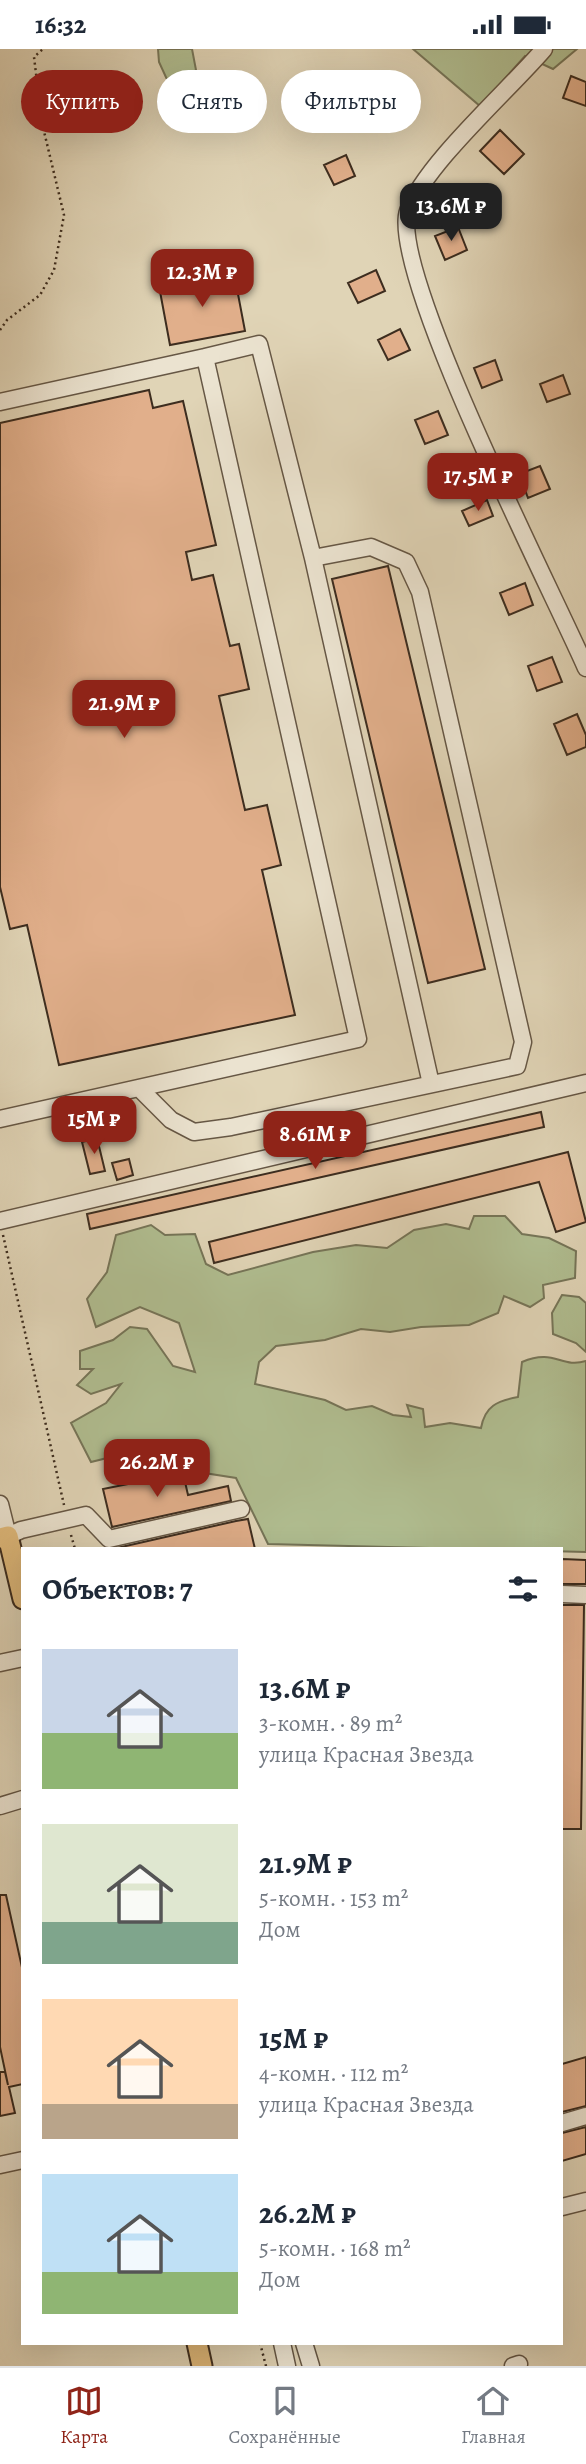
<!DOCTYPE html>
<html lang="ru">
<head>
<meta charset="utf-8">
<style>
	:root { --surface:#fff; --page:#f2f2f3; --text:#1f2937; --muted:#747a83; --line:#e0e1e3; --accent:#8f2418 }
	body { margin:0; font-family:Alegreya,serif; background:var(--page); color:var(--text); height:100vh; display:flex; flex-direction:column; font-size:26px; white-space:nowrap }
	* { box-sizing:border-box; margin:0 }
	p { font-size:23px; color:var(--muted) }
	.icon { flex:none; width:38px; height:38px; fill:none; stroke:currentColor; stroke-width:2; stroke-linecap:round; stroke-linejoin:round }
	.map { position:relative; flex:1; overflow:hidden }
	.side { position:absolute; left:21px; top:1498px; width:542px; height:798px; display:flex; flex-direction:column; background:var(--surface); border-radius:0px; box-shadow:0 7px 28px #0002 }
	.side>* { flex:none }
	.guide { position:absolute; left:21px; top:21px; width:544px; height:63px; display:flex; gap:14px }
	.price { position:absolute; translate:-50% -60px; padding:0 16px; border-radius:14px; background:var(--accent); color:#fff; font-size:23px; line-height:46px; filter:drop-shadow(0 2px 4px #0008) }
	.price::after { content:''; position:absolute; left:50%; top:42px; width:21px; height:16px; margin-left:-10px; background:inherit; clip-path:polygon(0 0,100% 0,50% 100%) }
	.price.selected { background:#222; color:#fff }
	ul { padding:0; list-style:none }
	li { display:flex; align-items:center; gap:21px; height:175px; padding:0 21px }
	li span { display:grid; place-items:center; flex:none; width:196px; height:140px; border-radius:0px; color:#555 }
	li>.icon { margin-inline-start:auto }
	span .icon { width:84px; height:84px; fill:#fffc; stroke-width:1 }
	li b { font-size:30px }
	h2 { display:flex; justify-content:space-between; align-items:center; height:84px; padding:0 21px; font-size:30px }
	.tag { padding:0 24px; border-radius:32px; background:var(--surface); box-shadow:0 7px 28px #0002; font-size:24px; line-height:63px }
	.tag.selected { background:var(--accent); color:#fff }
	.status { display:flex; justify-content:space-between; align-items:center; height:49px; padding:0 35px; background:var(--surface); direction:ltr }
	.status svg { height:19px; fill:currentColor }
	.tabs { display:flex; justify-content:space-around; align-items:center; height:98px; border-top:2px solid var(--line); background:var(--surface); font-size:19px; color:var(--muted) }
	.tabs a { display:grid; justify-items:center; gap:4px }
	.tabs .selected { color:var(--accent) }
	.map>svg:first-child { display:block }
</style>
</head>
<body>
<div class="status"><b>16:32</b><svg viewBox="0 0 49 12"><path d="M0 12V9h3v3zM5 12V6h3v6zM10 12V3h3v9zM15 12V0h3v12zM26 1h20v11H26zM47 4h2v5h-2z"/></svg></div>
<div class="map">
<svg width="586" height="2317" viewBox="0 0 586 2317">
	<rect width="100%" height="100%" fill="#e0d4b6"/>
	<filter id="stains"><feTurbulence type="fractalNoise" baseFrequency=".00286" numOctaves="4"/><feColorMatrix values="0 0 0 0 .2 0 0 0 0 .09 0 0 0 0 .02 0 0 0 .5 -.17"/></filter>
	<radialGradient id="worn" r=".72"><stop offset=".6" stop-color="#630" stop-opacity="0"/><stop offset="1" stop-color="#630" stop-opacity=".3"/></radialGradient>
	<!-- green -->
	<path fill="#b0bd90" stroke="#767558" stroke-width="2" d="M 158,0 L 192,0 L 196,21 L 170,37 L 159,13 Z
		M 413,0 L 577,0 L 553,20 L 525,7 L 480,57 Z
		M 474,1167 L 505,1167 L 522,1185 L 549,1189 L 576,1202 L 575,1229 L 543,1236 L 544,1249 L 530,1258 L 504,1247 L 498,1264 L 469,1276 L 421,1278 L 390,1283 L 361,1280 L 325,1291 L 276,1297 L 259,1313 L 255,1335 L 325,1351 L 346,1361 L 372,1357 L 393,1366 L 411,1368 L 407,1356 L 423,1360 L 425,1378 L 450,1374 L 481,1379 C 485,1357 497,1352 518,1348 L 522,1313 C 555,1299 561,1320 586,1312 L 586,1503 L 268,1495 L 236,1429 L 198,1423 L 185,1405 L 119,1406 L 91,1413 L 71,1374 L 106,1354 L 121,1335 L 91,1345 L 77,1336 L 93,1320 L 80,1320 L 80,1302 L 113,1291 L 130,1278 L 147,1280 L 173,1317 L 195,1323 L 179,1274 L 140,1258 L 96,1278 L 87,1250 L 107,1223 L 116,1186 L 151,1176 L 165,1186 L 195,1185 L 206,1215 L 228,1226 L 313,1203 L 356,1196 L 387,1199 L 414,1181 L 446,1175 L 469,1180 Z
		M 562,1246 L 579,1248 L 586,1254 L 586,1303 L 576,1294 L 553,1285 L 552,1264 Z"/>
	<!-- building -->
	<path fill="#e1af8b" stroke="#3d2d1f" stroke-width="2" d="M 571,27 L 586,33 L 586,57 L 563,49 Z
		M 500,81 L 524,105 L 504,125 L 480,102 Z
		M 346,106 L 355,127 L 334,136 L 324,116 Z
		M 458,178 L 467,201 L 445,211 L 435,187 Z
		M 376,221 L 385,242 L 358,254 L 348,234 Z
		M 234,224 L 245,282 L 170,296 L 159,237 Z
		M 400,280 L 410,301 L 388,311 L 378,291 Z
		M 495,311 L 502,331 L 482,339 L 474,319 Z
		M 563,326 L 570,345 L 547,353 L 540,335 Z
		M 149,341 L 153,359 L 183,352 L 216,496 L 186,503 L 192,531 L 213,526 L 230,597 L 239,595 L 249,640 L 219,647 L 245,761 L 267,756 L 281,816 L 262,821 L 295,966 L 59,1016 L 27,876 L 10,880 L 0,838 L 0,374 Z
		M 438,362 L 448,386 L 425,395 L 415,371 Z
		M 540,417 L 550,440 L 528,449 L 519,425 Z
		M 487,451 L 493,467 L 469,477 L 462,462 Z
		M 388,517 L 485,920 L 428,934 L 332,530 Z
		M 525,534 L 533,556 L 509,566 L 500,544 Z
		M 552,608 L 562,633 L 537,642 L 528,617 Z
		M 577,665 L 586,686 L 586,698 L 567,706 L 554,675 Z
		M 541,1063 L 544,1078 L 90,1180 L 87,1165 Z
		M 97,1089 L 105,1122 L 90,1125 L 82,1093 Z
		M 568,1103 L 586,1173 L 556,1183 L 539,1133 L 214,1214 L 209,1193 Z
		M 129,1110 L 133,1126 L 117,1131 L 112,1114 Z
		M 183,1424 L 188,1446 L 228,1437 L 231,1452 L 112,1478 L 103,1440 Z
		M 248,1470 L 255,1500 L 117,1499 L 236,1472 Z
		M 562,1510 L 586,1511 L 586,1535 L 562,1535 Z
		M 562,1556 L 584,1556 L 581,1780 L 562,1780 Z
		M 0,1846 L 6,1846 L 23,1923 L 23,2035 L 9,2038 L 15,2064 L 0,2067 L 0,2023 L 5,2023 L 8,2036 L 0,1998 Z
		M 586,2008 L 586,2057 L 562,2063 L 562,2015 Z
		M 586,2078 L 586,2105 L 562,2112 L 562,2084 Z"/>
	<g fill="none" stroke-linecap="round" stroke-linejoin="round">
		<!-- minor casing -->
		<g stroke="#665745" stroke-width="19">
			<path id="minor" d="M 544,0 C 510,40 424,116 408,162 C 388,222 554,545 586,619
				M 0,353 L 205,308 L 358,990 L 0,1070
				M 313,509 L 431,1035
				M 139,1039 L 171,1071 L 194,1083 L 231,1078 L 517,1017 L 523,993 L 420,543 L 406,513 L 371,498 L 313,509 L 259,295 L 205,308
				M 0,1172 L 586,1034
				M 0,1455 L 8,1487 L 21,1481 L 86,1466 L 109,1490 L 241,1460
				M 562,1545 L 586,1546
				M 0,1614 L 23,1609
				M 0,1757 L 23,1750
				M 562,2074 L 586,2067
				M 0,2116 L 23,2111
				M 562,2158 L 586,2152
				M 282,2294 L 287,2317
				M 304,2294 L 311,2317
				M 513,2317 L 519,2315"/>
		</g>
		<!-- major casing -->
		<g stroke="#3d2d1f" stroke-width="23">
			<path id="major" d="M 0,1489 L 8,1487 L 23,1550
				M 197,2294 L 202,2317"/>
		</g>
		<!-- path -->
		<path stroke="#3d2d1f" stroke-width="2.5" stroke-dasharray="2 3.5" stroke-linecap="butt" d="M 0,281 L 7,271 L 40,246 L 54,221 L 64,166 L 42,74 L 34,8 L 43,0
			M 3,1186 L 64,1456
			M 71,1486 L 75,1500
			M 260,2294 L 266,2317"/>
		<!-- minor -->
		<use href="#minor" stroke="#ebe3d0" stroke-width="16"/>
		<!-- major -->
		<use href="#major" stroke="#e0ba7b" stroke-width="19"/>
	</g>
	<rect width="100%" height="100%" filter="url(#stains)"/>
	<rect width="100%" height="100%" fill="url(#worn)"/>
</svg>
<b class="price selected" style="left:451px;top:194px">13.6M ₽</b>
<b class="price" style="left:202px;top:260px">12.3M ₽</b>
<b class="price" style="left:478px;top:464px">17.5M ₽</b>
<b class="price" style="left:124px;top:691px">21.9M ₽</b>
<b class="price" style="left:94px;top:1107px">15M ₽</b>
<b class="price" style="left:315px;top:1122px">8.61M ₽</b>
<b class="price" style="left:157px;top:1450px">26.2M ₽</b>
<div class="guide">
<a class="tag selected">Купить</a>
<a class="tag">Снять</a>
<a class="tag">Фильтры</a>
</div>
<section class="side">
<h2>Объектов: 7<svg class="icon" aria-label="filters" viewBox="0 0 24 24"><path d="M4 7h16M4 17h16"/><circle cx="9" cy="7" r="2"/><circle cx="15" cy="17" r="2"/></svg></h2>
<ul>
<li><span style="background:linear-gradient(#c9d6e8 60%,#8fb573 0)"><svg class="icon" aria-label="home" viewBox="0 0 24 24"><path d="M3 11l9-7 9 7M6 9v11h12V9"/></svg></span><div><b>13.6M ₽</b><p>3-комн. · 89 m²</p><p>улица Красная Звезда</p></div></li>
<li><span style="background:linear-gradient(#dfe7d0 70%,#7fa58c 0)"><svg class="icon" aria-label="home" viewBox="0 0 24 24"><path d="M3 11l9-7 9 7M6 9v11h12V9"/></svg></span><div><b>21.9M ₽</b><p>5-комн. · 153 m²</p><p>Дом</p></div></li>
<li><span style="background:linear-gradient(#ffd9b3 75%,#b9a48a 0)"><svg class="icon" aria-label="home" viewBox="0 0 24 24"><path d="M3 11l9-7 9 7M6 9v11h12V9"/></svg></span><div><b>15M ₽</b><p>4-комн. · 112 m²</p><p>улица Красная Звезда</p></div></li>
<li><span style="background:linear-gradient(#bfe0f5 70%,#8fb573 0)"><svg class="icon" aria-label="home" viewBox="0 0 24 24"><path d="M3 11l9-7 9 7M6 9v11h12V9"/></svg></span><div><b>26.2M ₽</b><p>5-комн. · 168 m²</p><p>Дом</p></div></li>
</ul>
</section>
</div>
<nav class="tabs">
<a class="selected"><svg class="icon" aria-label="map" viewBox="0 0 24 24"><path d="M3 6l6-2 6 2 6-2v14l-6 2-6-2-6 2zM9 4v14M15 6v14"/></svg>Карта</a>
<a><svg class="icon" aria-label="saved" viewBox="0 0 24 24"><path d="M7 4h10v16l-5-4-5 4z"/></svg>Сохранённые</a>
<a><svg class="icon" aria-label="home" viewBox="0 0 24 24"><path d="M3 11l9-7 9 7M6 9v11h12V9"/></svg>Главная</a>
</nav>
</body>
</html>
